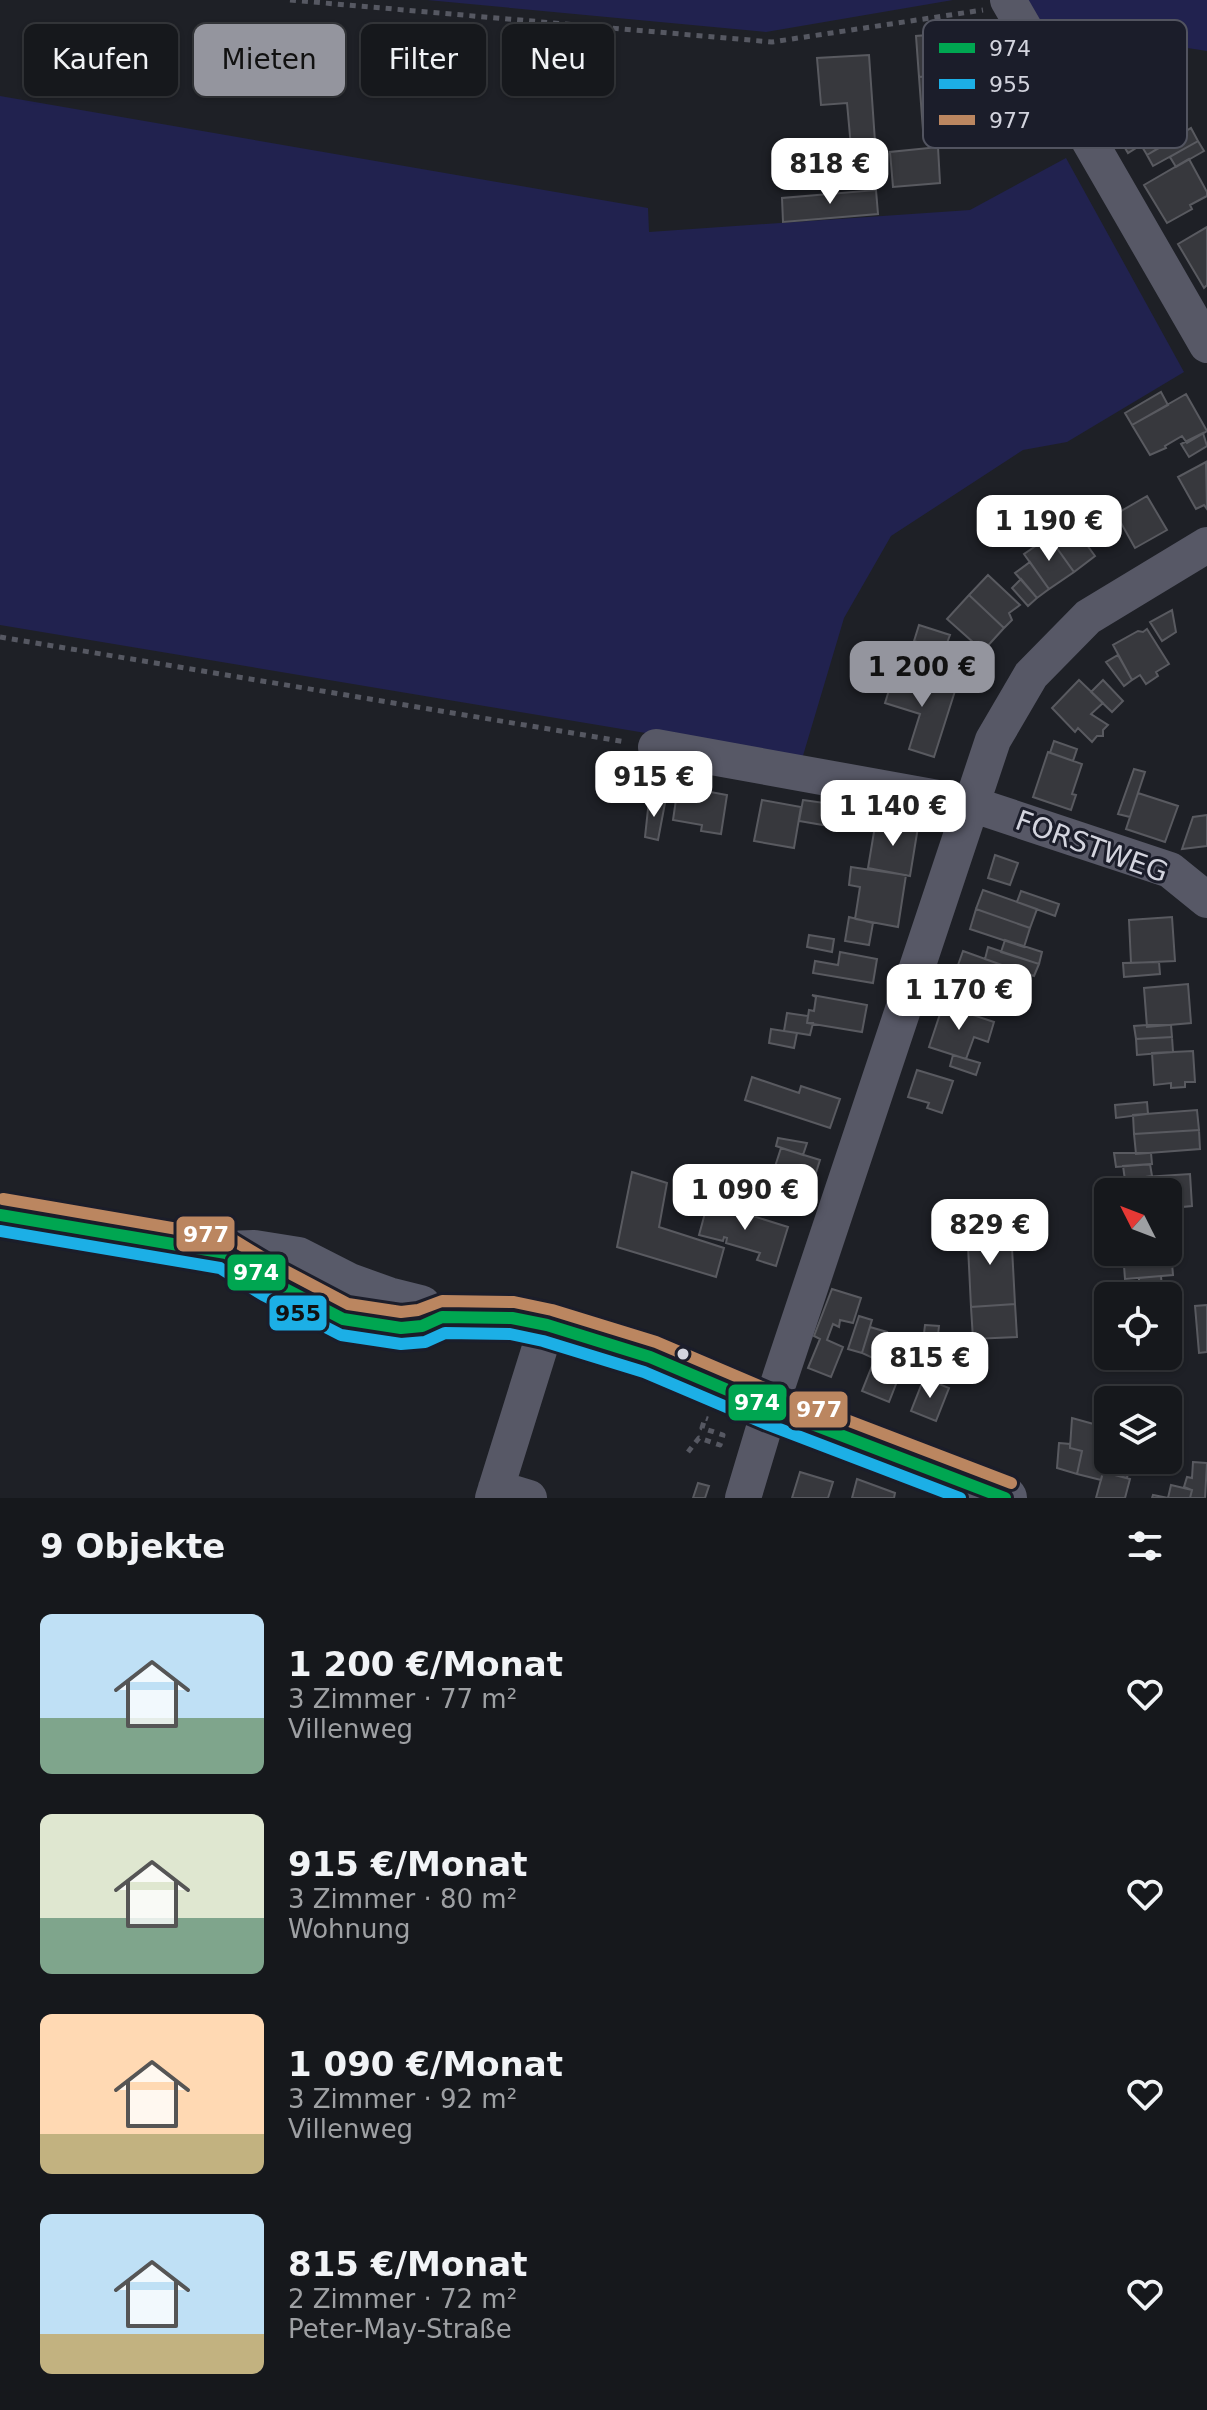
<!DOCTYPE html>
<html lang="de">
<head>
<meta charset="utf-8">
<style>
	:root { --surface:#16181c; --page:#1f2125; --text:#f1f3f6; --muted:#9ea0a3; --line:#35373b; --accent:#94959e }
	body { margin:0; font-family:"DejaVu Sans",sans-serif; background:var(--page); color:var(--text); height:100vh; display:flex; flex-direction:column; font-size:30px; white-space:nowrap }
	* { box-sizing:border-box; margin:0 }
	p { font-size:26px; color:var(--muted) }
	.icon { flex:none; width:44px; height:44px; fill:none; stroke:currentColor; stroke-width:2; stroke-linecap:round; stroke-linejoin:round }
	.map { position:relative; height:1498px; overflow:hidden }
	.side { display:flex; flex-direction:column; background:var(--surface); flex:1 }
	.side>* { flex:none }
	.top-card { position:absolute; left:24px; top:24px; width:800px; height:72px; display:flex; gap:16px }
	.needle { width:52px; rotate:312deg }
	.tools { position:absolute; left:1094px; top:1178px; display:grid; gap:16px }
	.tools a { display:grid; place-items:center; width:88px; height:88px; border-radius:12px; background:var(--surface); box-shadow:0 2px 6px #0004,0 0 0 2px var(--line); font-size:40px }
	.price { position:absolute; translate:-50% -68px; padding:0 18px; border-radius:16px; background:#fff; color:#222; font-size:26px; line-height:52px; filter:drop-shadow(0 2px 4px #0008) }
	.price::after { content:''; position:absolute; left:50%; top:48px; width:24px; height:18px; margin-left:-12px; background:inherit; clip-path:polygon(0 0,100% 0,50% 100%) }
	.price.current { background:var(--accent); color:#111 }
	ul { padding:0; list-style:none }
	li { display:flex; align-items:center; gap:24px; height:200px; padding:0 40px }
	li span { display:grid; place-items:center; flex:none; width:224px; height:160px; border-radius:12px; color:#555 }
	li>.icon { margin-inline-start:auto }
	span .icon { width:96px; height:96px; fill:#fffc; stroke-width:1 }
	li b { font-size:34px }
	h2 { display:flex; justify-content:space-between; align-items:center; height:96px; padding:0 40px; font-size:34px }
	.tag { padding:0 28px; border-radius:12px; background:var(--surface); box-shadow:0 2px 6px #0004,0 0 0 2px var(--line); font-size:28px; line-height:72px }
	.tag.current { background:var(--accent); color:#111 }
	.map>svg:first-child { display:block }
</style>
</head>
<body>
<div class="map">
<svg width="1207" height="1498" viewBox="0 0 1207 1498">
	<rect width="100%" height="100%" fill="#1e2026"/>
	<!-- green -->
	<path fill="#21224f" d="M 427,0 L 953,0 L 766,32 Z
		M 1028,0 L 1207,0 L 1207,51 L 1038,25 Z
		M 0,96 L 648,208 L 649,232 L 970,210 L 1066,158 L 1184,372 L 1067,442 L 1023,450 L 891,536 L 844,618 L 802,759 L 0,625 Z"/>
	<!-- building -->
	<path fill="#37383d" stroke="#595a60" stroke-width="2" d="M 953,33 L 957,74 L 919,77 L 916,36 Z
		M 869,55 L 876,156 L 852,158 L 847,103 L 821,105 L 817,58 Z
		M 957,74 L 961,126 L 923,130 L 919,77 Z
		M 1148,109 L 1168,143 L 1147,155 L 1141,145 L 1128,153 L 1114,129 Z
		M 1191,128 L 1198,141 L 1153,166 L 1147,155 Z
		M 1198,141 L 1204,151 L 1176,167 L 1170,157 Z
		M 938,147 L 940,183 L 893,187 L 890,152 Z
		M 1189,159 L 1207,192 L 1207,196 L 1190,205 L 1192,209 L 1167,223 L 1144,185 Z
		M 876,190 L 878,214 L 783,222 L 782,198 Z
		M 1207,227 L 1207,285 L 1204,288 L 1178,244 Z
		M 1161,392 L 1168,405 L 1132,425 L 1125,413 Z
		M 1186,394 L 1207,431 L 1187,443 L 1182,436 L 1165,446 L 1166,448 L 1150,455 L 1132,425 Z
		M 1203,433 L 1207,446 L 1189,457 L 1181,444 Z
		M 1206,462 L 1207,509 L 1204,505 L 1196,509 L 1178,477 Z
		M 1147,496 L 1167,530 L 1135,548 L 1116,514 Z
		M 1081,505 L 1101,534 L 1087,545 L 1066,516 Z
		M 1070,522 L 1095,556 L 1074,572 L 1049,537 Z
		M 1049,537 L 1074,572 L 1049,589 L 1024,554 Z
		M 1030,562 L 1049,589 L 1037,598 L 1015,573 Z
		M 988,575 L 1020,605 L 1009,613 L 1012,620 L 1004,628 L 969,595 Z
		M 1021,579 L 1037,598 L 1028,606 L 1012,588 Z
		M 969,595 L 1004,628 L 983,651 L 947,619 Z
		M 1172,610 L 1176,632 L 1162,641 L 1150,622 Z
		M 919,625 L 950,635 L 944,651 L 914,641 Z
		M 1147,629 L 1169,664 L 1156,672 L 1158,676 L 1146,684 L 1140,675 L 1132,680 L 1113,645 L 1138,631 L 1143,632 Z
		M 929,646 L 963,657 L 957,678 L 923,667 Z
		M 1118,655 L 1132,680 L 1124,686 L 1106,662 Z
		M 895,671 L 955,691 L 934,757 L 909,749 L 920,714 L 885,703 Z
		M 1079,680 L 1103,703 L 1091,714 L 1108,725 L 1103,730 L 1103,736 L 1097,736 L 1092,742 L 1078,728 L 1075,732 L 1052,708 Z
		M 1103,680 L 1123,701 L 1112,712 L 1091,692 Z
		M 1054,741 L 1077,749 L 1073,761 L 1050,753 Z
		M 1048,752 L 1082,764 L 1072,794 L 1076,795 L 1071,810 L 1033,797 Z
		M 1134,769 L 1145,772 L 1130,817 L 1118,814 Z
		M 678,786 L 727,795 L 721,834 L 701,831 L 702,825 L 673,820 Z
		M 1138,793 L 1178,806 L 1165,842 L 1126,829 Z
		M 649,800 L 665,803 L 658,840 L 645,837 Z
		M 762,800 L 801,807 L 794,848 L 754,841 Z
		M 803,800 L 825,803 L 823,825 L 799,821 Z
		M 905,803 L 927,806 L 923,829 L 901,824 Z
		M 867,804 L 897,809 L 894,823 L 864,819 Z
		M 1207,815 L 1207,846 L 1182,849 L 1193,817 Z
		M 876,820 L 918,827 L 910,876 L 868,868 Z
		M 995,855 L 1018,863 L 1010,885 L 988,878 Z
		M 851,867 L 906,875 L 898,927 L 855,919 L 860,887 L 849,885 Z
		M 983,890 L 1037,909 L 1030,928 L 976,909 Z
		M 1021,891 L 1059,904 L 1055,916 L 1017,902 Z
		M 976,909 L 1030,928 L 1024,947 L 970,929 Z
		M 849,917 L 873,923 L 869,945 L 845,941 Z
		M 1172,917 L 1175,961 L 1131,963 L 1129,920 Z
		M 809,935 L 834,939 L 832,952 L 807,947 Z
		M 1005,940 L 1042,952 L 1039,964 L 1001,952 Z
		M 988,947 L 1039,964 L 1034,976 L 1008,968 L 1007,971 L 1000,968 L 1002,965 L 985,959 Z
		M 963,951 L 1002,965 L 1000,968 L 1007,971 L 1004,981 L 997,979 L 991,995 L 952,982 Z
		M 840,952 L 877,959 L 873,983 L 813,973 L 815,961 L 838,965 Z
		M 1159,962 L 1160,974 L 1124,977 L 1123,963 Z
		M 1188,984 L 1191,1023 L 1147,1027 L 1144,988 Z
		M 812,995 L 867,1005 L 862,1032 L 807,1023 L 809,1010 L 814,1011 L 816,997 Z
		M 943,1005 L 994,1022 L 988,1042 L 974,1037 L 966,1059 L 929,1047 Z
		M 787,1013 L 808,1016 L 807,1023 L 813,1023 L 810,1035 L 784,1031 Z
		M 1147,1025 L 1171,1025 L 1172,1037 L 1136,1039 L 1134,1026 Z
		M 771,1029 L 797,1033 L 794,1048 L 769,1043 Z
		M 1172,1037 L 1173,1052 L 1137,1055 L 1136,1039 Z
		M 1193,1051 L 1195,1082 L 1185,1082 L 1185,1087 L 1171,1088 L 1171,1083 L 1154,1085 L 1152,1053 Z
		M 953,1055 L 980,1063 L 976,1075 L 950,1066 Z
		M 917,1070 L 953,1081 L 942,1113 L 927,1108 L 929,1103 L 908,1097 Z
		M 752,1077 L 799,1093 L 801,1086 L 840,1099 L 830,1128 L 745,1100 Z
		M 1147,1102 L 1148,1114 L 1116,1118 L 1115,1105 Z
		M 1197,1110 L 1199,1130 L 1134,1134 L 1133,1115 Z
		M 1199,1130 L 1200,1149 L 1136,1154 L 1134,1134 Z
		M 778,1138 L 807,1143 L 803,1155 L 776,1146 Z
		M 781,1148 L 820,1160 L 810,1192 L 771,1179 Z
		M 1114,1153 L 1151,1153 L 1152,1164 L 1116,1167 Z
		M 1150,1164 L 1152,1176 L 1125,1180 L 1123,1166 Z
		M 632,1172 L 667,1183 L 659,1227 L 724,1248 L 716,1277 L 617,1247 Z
		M 1190,1174 L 1192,1206 L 1172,1208 L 1172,1211 L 1168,1211 L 1168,1192 L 1130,1192 L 1129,1178 Z
		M 708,1202 L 788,1227 L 776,1266 L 757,1260 L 760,1253 L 726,1243 L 727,1238 L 724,1237 L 723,1241 L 699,1235 Z
		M 992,1224 L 993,1234 L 1006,1233 L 1006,1229 L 1011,1229 L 1015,1304 L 971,1307 L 967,1226 Z
		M 1168,1239 L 1170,1239 L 1173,1275 L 1125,1279 L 1123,1252 L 1168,1252 Z
		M 1161,1276 L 1162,1288 L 1139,1290 L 1139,1278 Z
		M 832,1289 L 861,1298 L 853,1323 L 840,1320 L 839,1327 L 833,1324 L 827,1340 L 843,1347 L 831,1377 L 808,1368 L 820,1339 L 814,1336 Z
		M 1015,1304 L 1017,1337 L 973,1339 L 971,1307 Z
		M 1207,1305 L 1207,1352 L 1199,1353 L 1195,1306 Z
		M 859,1316 L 872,1320 L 862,1353 L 848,1349 Z
		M 925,1325 L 939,1326 L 936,1352 L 922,1351 Z
		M 870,1327 L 887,1332 L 875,1359 L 862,1353 Z
		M 876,1356 L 903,1366 L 889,1402 L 862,1391 Z
		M 924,1378 L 949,1388 L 936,1421 L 911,1411 Z
		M 1072,1418 L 1108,1428 L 1108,1454 L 1101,1480 L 1077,1474 L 1082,1451 L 1070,1448 Z
		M 1059,1443 L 1070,1444 L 1070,1448 L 1082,1451 L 1077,1474 L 1057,1468 Z
		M 1111,1460 L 1131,1460 L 1127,1478 L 1107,1473 Z
		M 1193,1462 L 1207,1463 L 1205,1498 L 1190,1498 L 1192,1490 L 1184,1487 L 1187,1477 L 1192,1478 Z
		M 800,1472 L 833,1482 L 828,1498 L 792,1498 Z
		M 1103,1472 L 1130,1479 L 1125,1498 L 1096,1498 Z
		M 857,1479 L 895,1493 L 894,1498 L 852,1498 Z
		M 698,1483 L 709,1486 L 705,1498 L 693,1498 Z
		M 1171,1485 L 1192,1490 L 1190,1498 L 1152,1498 L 1153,1495 L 1168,1498 Z"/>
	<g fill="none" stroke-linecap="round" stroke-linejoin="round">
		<!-- path -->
		<path stroke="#565862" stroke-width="5" stroke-dasharray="6 6" stroke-linecap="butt" d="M 290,0 L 772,42 L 983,10
			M 0,637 L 626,742
			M 688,1452 L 699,1438 L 720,1445 L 723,1435 L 702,1428 L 705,1418 L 708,1419"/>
		<!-- minor -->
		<path stroke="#575866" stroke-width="36" d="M 1008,0 L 1207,345
			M 656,747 L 971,804 L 1170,870 L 1207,900
			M 496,1488 L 529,1498
			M 493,1498 L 547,1325
			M 743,1498 L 770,1408 L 993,740 L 1031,675 L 1088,617 L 1207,545"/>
		<!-- major -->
		<path stroke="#585a69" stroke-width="44" d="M 0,1215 L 226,1253 L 254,1252 L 298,1259 L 349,1285 L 388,1299 L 420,1307
			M 226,1253 L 270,1281 L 343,1319 L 401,1328 L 422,1326 L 442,1317 L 512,1318 L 547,1325 L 650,1357 L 770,1408 L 1005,1498"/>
		<!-- bus-1 casing -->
		<g stroke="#1b1d2a" stroke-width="18">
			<path id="bus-1" d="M 0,1215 L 226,1253 L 270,1281 L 343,1319 L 401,1328 L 422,1326 L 442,1317 L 512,1318 L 547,1325 L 650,1357 L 770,1408 L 1005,1498"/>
		</g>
		<!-- bus-2 casing -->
		<g stroke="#1b1d2a" stroke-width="18">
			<path id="bus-2" d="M 0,1231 L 220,1268 L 263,1295 L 341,1335 L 401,1344 L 425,1342 L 445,1333 L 510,1334 L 543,1341 L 644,1372 L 764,1423 L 960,1498"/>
		</g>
		<!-- bus-3 casing -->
		<g stroke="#1b1d2a" stroke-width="18">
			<path id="bus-3" d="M 3,1199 L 230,1238 L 278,1267 L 348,1304 L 401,1312 L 418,1310 L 442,1301 L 514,1302 L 552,1310 L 656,1342 L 776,1393 L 1011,1483"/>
		</g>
		<!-- bus-1 -->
		<use href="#bus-1" stroke="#00a651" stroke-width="12"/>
		<!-- bus-2 -->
		<use href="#bus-2" stroke="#1cafe6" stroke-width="12"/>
		<!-- bus-3 -->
		<use href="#bus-3" stroke="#bb8660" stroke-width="12"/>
	</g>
	<!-- markers -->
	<circle fill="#d3d4de" stroke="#1b1d2a" stroke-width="3" cx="683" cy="1354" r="7"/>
	<g text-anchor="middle" stroke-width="6" stroke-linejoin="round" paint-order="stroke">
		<!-- street labels -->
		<g font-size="28" fill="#d3d4de" stroke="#1b1d2a">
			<text transform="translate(1092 846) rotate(20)" y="10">FORSTWEG</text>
		</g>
	</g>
	<!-- legend -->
	<rect x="923" y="20" width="264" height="128" rx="12" fill="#1b1d2a" stroke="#525460" stroke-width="2"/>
	<rect x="939" y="43" width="36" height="10" fill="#00a651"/>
	<rect x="939" y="79" width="36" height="10" fill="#1cafe6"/>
	<rect x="939" y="115" width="36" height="10" fill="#bb8660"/>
	<g font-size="22" fill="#d3d4de">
		<text x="989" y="56">974</text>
		<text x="989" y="92">955</text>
		<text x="989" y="128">977</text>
	</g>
	<g stroke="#1b1d2a" stroke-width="3">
		<rect x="175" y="1215" width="61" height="38" rx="8" fill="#bb8660"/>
		<rect x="226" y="1253" width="61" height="39" rx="8" fill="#00a651"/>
		<rect x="268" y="1294" width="60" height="38" rx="8" fill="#1cafe6"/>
		<rect x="727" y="1383" width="61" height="39" rx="8" fill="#00a651"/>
		<rect x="788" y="1390" width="61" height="39" rx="8" fill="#bb8660"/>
	</g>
	<g font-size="22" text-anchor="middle" font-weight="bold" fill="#fff">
		<text x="206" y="1242">977</text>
		<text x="256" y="1280">974</text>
		<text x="757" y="1410">974</text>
		<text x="819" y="1417">977</text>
	</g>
	<g font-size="22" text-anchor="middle" font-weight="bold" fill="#111">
		<text x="298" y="1321">955</text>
	</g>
</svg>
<div class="tools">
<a><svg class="needle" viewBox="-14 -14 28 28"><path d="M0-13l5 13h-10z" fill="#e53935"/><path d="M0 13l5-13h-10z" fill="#9ea0a3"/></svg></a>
<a><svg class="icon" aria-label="locate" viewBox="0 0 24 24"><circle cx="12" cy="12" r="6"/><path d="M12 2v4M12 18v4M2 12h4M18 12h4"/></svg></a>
<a><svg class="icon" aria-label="layers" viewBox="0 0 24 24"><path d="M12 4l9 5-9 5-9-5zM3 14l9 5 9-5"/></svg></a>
</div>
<b class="price" style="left:830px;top:206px">818 €</b>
<b class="price" style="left:1049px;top:563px">1 190 €</b>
<b class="price current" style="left:922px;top:709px">1 200 €</b>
<b class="price" style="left:654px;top:819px">915 €</b>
<b class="price" style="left:893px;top:848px">1 140 €</b>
<b class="price" style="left:959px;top:1032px">1 170 €</b>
<b class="price" style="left:745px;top:1232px">1 090 €</b>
<b class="price" style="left:990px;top:1267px">829 €</b>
<b class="price" style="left:930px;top:1400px">815 €</b>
<div class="top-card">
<a class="tag">Kaufen</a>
<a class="tag current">Mieten</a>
<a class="tag">Filter</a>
<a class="tag">Neu</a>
</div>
</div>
<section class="side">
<h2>9 Objekte<svg class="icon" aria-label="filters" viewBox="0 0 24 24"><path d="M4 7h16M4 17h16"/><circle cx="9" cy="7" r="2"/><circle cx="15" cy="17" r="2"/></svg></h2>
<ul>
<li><span style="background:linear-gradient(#bfe0f5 65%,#7fa58c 0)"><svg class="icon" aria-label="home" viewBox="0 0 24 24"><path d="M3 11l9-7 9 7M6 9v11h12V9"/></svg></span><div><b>1 200 €/Monat</b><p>3 Zimmer · 77 m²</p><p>Villenweg</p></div><svg class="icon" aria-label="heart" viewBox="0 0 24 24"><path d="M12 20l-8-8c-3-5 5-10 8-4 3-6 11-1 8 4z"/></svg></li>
<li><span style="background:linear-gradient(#dfe7d0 65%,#7fa58c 0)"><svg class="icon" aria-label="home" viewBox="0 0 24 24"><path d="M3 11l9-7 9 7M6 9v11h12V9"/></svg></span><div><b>915 €/Monat</b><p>3 Zimmer · 80 m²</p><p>Wohnung</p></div><svg class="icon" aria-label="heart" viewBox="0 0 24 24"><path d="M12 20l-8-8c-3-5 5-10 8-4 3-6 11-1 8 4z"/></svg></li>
<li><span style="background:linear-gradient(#ffd9b3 75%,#c2b280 0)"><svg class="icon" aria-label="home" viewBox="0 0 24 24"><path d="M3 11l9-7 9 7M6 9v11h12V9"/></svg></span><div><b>1 090 €/Monat</b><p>3 Zimmer · 92 m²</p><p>Villenweg</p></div><svg class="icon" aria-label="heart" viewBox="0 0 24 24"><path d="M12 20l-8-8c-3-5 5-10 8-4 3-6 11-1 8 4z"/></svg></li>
<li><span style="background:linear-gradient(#bfe0f5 75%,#c2b280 0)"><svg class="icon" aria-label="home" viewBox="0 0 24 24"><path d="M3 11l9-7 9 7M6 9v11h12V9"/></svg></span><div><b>815 €/Monat</b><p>2 Zimmer · 72 m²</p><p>Peter-May-Straße</p></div><svg class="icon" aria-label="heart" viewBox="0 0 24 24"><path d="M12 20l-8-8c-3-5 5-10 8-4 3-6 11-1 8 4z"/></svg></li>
</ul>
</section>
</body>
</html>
